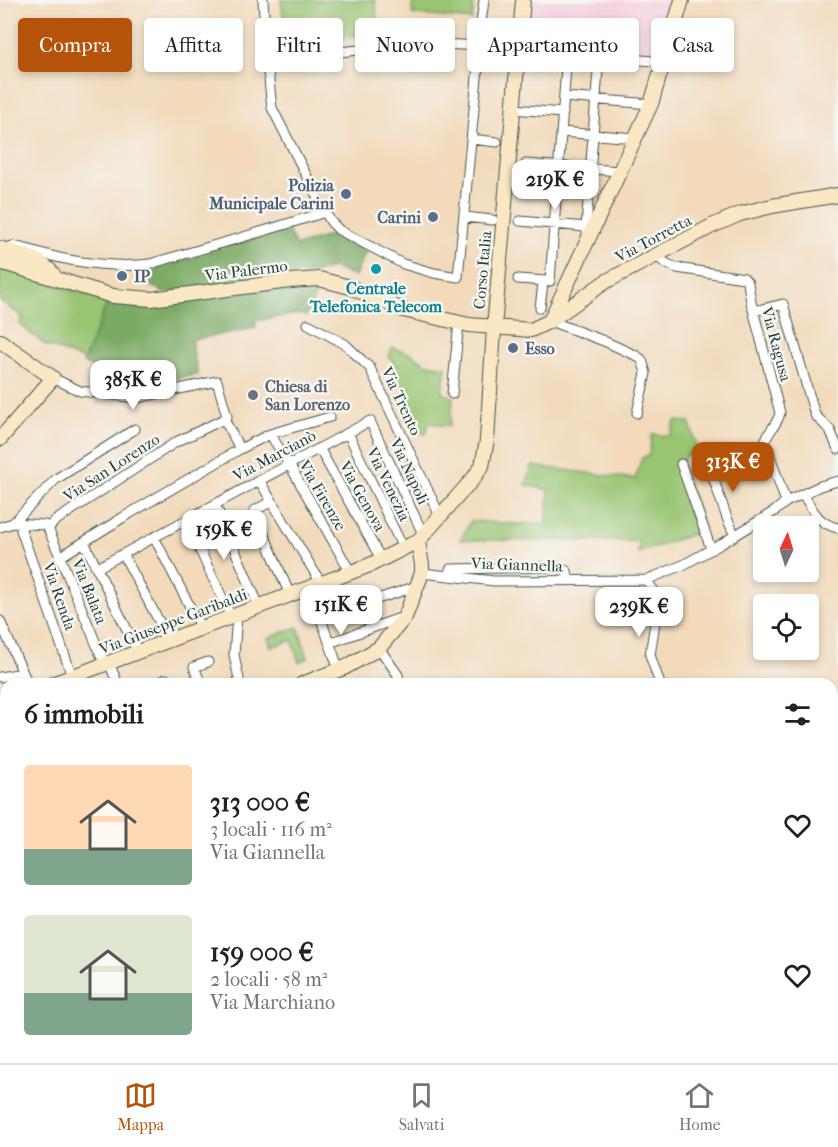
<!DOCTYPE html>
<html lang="it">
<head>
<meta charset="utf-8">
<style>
	:root { --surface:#fff; --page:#f2f2f2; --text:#202124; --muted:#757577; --line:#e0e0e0; --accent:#b45309 }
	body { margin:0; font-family:"IM FELL French Canon",serif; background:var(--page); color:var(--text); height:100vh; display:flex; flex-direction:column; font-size:22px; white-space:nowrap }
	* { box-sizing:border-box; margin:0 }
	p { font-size:20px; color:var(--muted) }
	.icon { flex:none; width:33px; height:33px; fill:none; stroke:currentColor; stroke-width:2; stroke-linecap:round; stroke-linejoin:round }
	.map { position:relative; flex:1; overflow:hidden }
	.sheet { position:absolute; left:0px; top:678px; width:838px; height:386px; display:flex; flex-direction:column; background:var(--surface); border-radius:18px 18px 0 0; box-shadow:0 3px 9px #0003 }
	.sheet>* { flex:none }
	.hud { position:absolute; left:18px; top:18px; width:802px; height:54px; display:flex; gap:12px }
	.needle { width:39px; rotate:4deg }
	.tools { position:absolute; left:753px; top:516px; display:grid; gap:12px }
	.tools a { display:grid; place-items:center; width:66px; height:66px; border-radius:6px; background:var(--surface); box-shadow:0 3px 9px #0003; font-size:30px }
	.price { position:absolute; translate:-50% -51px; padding:0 14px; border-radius:12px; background:#fff; color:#222; font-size:20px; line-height:39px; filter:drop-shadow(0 2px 3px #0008) }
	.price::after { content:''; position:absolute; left:50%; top:36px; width:18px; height:14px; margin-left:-9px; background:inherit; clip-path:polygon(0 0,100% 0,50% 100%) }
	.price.on { background:var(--accent); color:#fff }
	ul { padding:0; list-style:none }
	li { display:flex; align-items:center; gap:18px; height:150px; padding:0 24px }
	li span { display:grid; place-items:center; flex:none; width:168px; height:120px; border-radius:6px; color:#555 }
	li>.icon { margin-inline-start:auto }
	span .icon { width:72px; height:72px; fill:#fffc; stroke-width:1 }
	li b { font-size:26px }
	h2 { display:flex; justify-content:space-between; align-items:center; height:72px; padding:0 24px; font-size:26px }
	.pill { padding:0 21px; border-radius:6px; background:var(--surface); box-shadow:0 3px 9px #0003; font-size:21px; line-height:54px }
	.pill.on { background:var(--accent); color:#fff }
	.menu { display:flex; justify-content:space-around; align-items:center; height:84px; border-top:2px solid var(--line); background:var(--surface); font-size:16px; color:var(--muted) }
	.menu a { display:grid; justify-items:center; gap:3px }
	.menu .on { color:var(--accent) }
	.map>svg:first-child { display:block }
</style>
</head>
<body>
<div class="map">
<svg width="838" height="1063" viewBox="0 0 838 1063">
	<rect width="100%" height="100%" fill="#f6f6f2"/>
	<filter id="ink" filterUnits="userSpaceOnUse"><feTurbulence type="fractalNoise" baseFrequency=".0167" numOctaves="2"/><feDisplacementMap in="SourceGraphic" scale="12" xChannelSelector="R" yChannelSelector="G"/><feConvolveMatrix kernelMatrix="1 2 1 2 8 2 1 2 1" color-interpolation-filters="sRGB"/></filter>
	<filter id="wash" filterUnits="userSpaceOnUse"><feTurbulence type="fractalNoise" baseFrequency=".008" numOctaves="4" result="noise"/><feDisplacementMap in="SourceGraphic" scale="24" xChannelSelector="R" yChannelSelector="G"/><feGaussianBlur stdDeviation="1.35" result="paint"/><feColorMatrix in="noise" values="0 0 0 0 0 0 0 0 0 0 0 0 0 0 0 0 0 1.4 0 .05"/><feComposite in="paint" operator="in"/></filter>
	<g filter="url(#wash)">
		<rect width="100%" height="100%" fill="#f2dabb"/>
		<!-- built -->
		<path fill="#f4cfdd" d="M 531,0 L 677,0 L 661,56 L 527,45 Z"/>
		<!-- green -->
		<path fill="#99c572" stroke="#5c8153" stroke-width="1.5" d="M 281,0 L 375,0 L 379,33 L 287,44 Z
			M 413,0 L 474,0 L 472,20 L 412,14 Z
			M 0,268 L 108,301 L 84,360 L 44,344 L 20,324 L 23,317 L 0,301 Z
			M 392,348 L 412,354 L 427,364 L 446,367 L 442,393 L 453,397 L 450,426 L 429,423 L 426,434 L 422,433 L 403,385 L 391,358 L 389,357 Z
			M 675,421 L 689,422 L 698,449 L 685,456 L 681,464 L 704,530 L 638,553 L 639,543 L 636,541 L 460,540 L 471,521 L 517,524 L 547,523 L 549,490 L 526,485 L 532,466 L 635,479 L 642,458 L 649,455 L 652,434 L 670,436 Z
			M 298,627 L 308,658 L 299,662 L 292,640 L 271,647 L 268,638 Z"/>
		<!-- forest -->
		<path fill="#7aaa64" stroke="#4c744c" stroke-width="1.5" d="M 287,228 L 296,246 L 334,234 L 366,252 L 355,276 L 332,268 L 319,272 L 162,293 L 161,290 L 143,283 L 145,272 Z
			M 320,285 L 306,316 L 297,314 L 255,321 L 256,328 L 191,340 L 198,375 L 128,386 L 127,370 L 94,368 L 83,363 L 108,301 C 146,310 186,299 223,294 C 255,290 288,288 320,285 Z"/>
	</g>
	<g filter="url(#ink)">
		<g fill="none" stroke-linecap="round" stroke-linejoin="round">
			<!-- street casing -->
			<g stroke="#3f5548" stroke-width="11">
				<path id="street" d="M 263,0 L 267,61 L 272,108 L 325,212 L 331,222 L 339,230 L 403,264 L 434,273 L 458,277 L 480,46
					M 481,23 L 484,0
					M 267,61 L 321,54 L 424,43 L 480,46 L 664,62
					M 564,97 L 651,104
					M 513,109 L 563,113
					M 561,132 L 635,138
					M 471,139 L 497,142
					M 526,164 L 619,171
					M 464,217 L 493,220
					M 520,221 L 586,227
					M 588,237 L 586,227 L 599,57
					M 8,248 L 12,246 C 25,248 36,252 48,255 C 77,263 121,268 150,264 C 208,247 267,231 325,212
					M 656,256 L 667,264 L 677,268 L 744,278 L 748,283 L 751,302 L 780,413 C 778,424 768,431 765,442 L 786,502
					M 518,279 L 546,281
					M 540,308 L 543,283 L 550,281 L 567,54
					M 754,311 L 783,304 L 815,415 L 830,430 L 838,449
					M 550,321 L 604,341 L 637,356 L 642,360 L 646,373 L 637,413
					M 308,324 L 345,344 L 370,368 L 440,516
					M 452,394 L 459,322
					M 224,419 L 240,449
					M 348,433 L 403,548
					M 270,434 L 289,464 L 350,571
					M 319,448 L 381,559
					M 707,460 L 727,518 L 735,536
					M 681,464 L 711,549
					M 259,480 L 321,583
					M 803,494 C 813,510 818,524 838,528
					M 272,501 L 254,511 L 290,595
					M 215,504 L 259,606
					M 186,520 L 231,617
					M 13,523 L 56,479 L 135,429
					M 22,524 L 21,530 L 72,676
					M 0,527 L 13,523 L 45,525 L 48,528
					M 48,528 L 55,521 L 176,442 L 224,419 L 227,416 L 217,381 L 137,398 L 80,391 L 53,378
					M 48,528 L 105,665
					M 154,537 L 201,628
					M 84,542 L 138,652
					M 123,554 L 169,640
					M 60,557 L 122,518 L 240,449 L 270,434 L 330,417
					M 97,568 L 370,421 L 423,534
					M 450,569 L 557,567 L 567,571 L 569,581
					M 422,573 L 494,581 L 646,580 L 683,565 L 721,544 L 775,511 L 786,502 L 820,486 L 838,481
					M 646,580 L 659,597 L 650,655 L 660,684
					M 318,611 L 339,670
					M 237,615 L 234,655 L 240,684
					M 320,618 L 417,586
					M 0,621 L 28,684
					M 329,643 L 403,617
					M 379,648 L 398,675 L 400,684
					M 109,663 L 118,684
					M 0,677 L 23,673
					M 154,684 L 166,679 L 168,681 L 170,684
					M 187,684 L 199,679
					M 201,684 L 194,667 L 208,662
					M 0,860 L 6,887
					M 0,900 L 6,899
					M 0,933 L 6,932
					M 0,964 L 6,963
					M 0,989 L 1,996 L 6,995
					M 269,1058 L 272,1063
					M 407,1063 L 422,1063"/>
			</g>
			<!-- secondary casing -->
			<g stroke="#3f5548" stroke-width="16">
				<path id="secondary" d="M 0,248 C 20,255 46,259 56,279
					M 0,262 L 113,296 L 151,299 L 290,281 L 319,279 L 350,287 L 403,310 L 469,325 L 531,330 L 550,321 L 605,282 L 712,226 L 740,214 L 772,206 L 838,195
					M 551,319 L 651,104 L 682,0
					M 0,341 L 53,378 L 0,439
					M 52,684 L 370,565 L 418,541 L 473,479 L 482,466 L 487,440 L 494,328 L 523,0
					M 302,684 L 346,667 L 379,648 L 405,617 L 422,573 L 422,565 L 418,541
					M 0,700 L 6,698
					M 0,770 L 6,768
					M 170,1058 L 170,1063"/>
			</g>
			<!-- street -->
			<use href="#street" stroke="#fff" stroke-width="9"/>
			<!-- secondary -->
			<use href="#secondary" stroke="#fae7c3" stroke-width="14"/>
		</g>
	</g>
	<!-- markers -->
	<g fill="#5c6f8a" stroke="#f6f6f2" stroke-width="2">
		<circle cx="346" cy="194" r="6"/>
		<circle cx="433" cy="217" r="6"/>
		<circle cx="122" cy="276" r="6"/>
		<circle cx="513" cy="348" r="6"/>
	</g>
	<circle fill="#0f9aa8" stroke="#f6f6f2" stroke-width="2" cx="376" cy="269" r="6"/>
	<circle fill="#6b7280" stroke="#f6f6f2" stroke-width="2" cx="253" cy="395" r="6"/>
	<g text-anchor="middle" stroke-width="5" stroke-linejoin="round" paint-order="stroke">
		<!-- service labels -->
		<g font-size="16" font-weight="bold" fill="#4e5e75" stroke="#f6f6f2" text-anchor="end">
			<text x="334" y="191">Polizia<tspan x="334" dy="18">Municipale Carini</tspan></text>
			<text x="421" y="223">Carini</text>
			<text x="134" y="282" text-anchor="start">IP</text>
			<text x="525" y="354" text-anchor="start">Esso</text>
		</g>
		<!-- street labels -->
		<g font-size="16" fill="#1f3d34" stroke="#f6f6f2">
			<text transform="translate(653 238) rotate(-28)" y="6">Via Torretta</text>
			<text transform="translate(246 270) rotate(-7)" y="6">Via Palermo</text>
			<text transform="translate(482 270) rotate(-85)" y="6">Corso Italia</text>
			<text transform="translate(777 344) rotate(75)" y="6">Via Ragusa</text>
			<text transform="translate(402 401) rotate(65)" y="6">Via Trento</text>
			<text transform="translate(274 455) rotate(-28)" y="6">Via Marcianò</text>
			<text transform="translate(111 467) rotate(-33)" y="6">Via San Lorenzo</text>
			<text transform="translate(410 471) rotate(65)" y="6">Via Napoli</text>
			<text transform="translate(389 484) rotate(64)" y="6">Via Venezia</text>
			<text transform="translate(323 495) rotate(60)" y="6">Via Firenze</text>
			<text transform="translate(363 496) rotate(61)" y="6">Via Genova</text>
			<text transform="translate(517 564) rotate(2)" y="6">Via Giannella</text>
			<text transform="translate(90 591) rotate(68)" y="6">Via Balata</text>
			<text transform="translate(60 596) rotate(71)" y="6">Via Renda</text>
			<text transform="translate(173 621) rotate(-21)" y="6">Via Giuseppe Garibaldi</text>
		</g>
		<!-- culture labels -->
		<g font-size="16" font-weight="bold" fill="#0d838f" stroke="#f6f6f2">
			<text x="376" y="294">Centrale<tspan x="376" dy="18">Telefonica Telecom</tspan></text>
		</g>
		<!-- worship labels -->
		<g font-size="16" font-weight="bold" fill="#5b616d" stroke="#f6f6f2" text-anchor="start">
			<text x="265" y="392">Chiesa di<tspan x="265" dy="18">San Lorenzo</tspan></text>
		</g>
	</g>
</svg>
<div class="tools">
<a><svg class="needle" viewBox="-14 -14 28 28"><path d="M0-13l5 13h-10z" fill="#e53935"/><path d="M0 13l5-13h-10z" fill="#757577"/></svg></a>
<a><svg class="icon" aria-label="locate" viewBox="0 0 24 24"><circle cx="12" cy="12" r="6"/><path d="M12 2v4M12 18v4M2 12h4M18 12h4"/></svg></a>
</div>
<b class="price" style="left:555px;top:211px">219K €</b>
<b class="price" style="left:133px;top:411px">385K €</b>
<b class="price on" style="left:733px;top:493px">313K €</b>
<b class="price" style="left:224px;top:561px">159K €</b>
<b class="price" style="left:341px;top:636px">151K €</b>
<b class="price" style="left:639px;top:638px">239K €</b>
<div class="hud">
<a class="pill on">Compra</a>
<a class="pill">Affitta</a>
<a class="pill">Filtri</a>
<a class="pill">Nuovo</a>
<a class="pill">Appartamento</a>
<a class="pill">Casa</a>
</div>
<section class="sheet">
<h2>6 immobili<svg class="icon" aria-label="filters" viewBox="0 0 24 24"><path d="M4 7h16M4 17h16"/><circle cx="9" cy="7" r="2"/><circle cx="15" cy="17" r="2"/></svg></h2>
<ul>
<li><span style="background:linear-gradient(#ffd9b3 70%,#7fa58c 0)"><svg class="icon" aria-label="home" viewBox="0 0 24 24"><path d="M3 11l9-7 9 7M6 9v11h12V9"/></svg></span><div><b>313 000 €</b><p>3 locali · 116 m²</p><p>Via Giannella</p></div><svg class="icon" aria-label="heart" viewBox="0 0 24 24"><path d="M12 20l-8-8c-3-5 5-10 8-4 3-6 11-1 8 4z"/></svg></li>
<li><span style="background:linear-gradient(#dfe7d0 65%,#7fa58c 0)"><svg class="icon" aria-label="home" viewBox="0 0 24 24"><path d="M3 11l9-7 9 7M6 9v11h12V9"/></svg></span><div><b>159 000 €</b><p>2 locali · 58 m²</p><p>Via Marchiano</p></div><svg class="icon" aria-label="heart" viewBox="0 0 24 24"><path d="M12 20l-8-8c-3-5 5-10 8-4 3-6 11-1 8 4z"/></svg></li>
</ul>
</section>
</div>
<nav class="menu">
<a class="on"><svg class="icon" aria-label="map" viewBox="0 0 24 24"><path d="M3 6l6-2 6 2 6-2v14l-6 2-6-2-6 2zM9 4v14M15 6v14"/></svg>Mappa</a>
<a><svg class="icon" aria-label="saved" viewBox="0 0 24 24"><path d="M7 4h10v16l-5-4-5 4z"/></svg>Salvati</a>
<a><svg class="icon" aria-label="home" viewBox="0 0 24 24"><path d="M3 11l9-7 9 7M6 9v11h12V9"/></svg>Home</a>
</nav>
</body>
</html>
